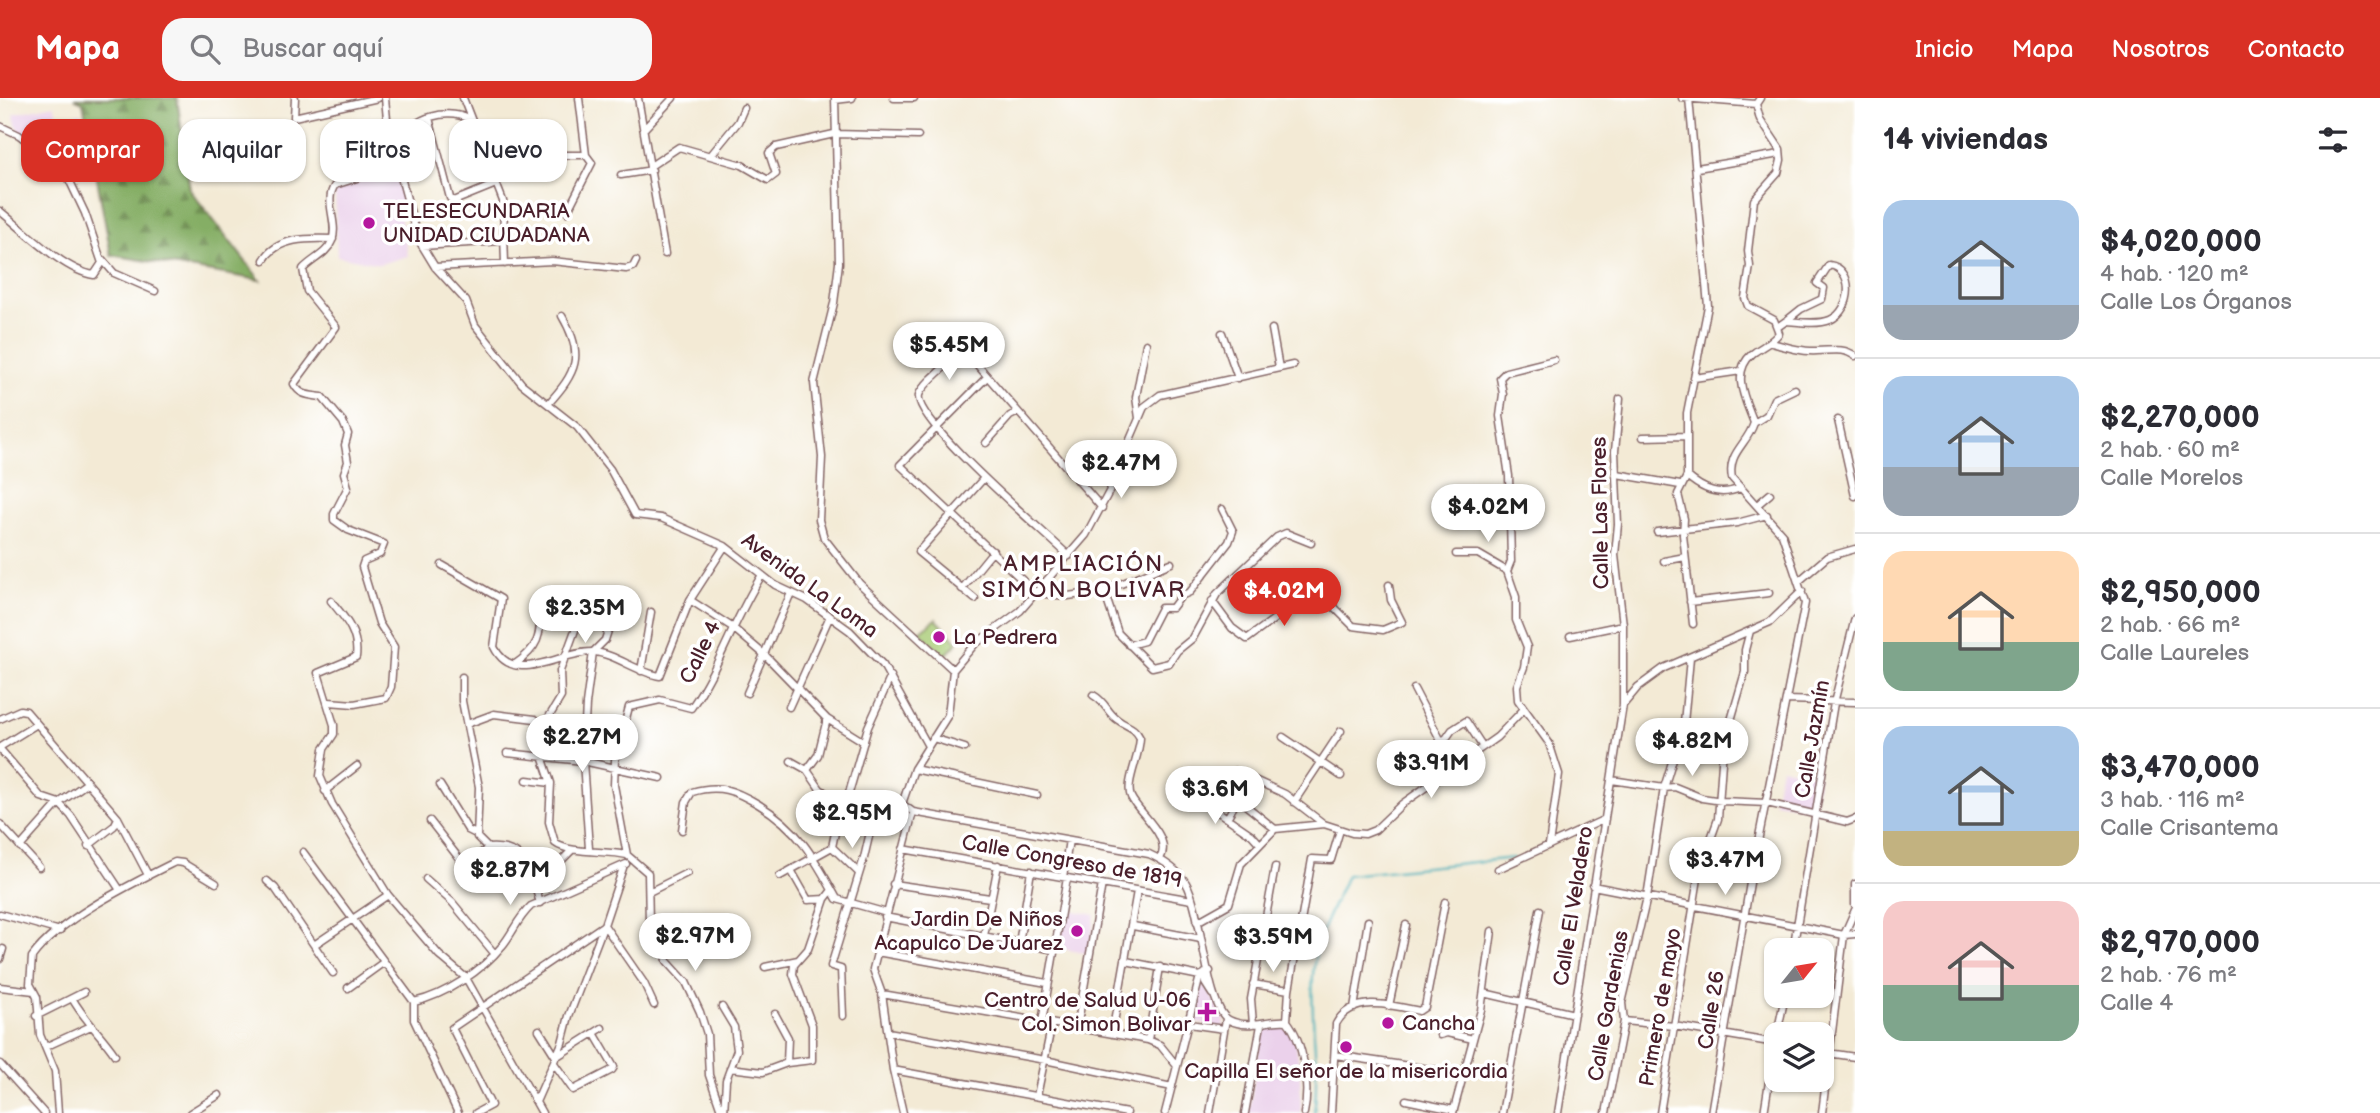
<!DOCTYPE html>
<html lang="es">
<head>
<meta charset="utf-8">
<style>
	:root { --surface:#fff; --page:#f7f7f7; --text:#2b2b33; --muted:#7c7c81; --line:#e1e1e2; --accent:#d93025 }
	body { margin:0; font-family:"Balsamiq Sans",sans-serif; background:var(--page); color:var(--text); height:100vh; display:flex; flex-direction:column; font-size:26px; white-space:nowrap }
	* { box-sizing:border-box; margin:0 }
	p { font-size:23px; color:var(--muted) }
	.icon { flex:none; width:38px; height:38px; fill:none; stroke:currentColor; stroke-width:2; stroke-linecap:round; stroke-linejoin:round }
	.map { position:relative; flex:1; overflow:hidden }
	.drawer { display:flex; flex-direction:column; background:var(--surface); width:525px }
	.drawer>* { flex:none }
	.hud { position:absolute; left:21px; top:21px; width:665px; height:63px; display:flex; gap:14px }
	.needle { width:46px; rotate:60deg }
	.controls { position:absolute; left:1764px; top:840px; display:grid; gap:14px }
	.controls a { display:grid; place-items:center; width:70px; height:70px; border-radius:14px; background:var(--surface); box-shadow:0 2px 5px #0004; font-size:35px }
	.price { position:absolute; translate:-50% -60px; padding:0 16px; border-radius:24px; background:#fff; color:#222; font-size:23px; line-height:46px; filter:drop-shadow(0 2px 4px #0008) }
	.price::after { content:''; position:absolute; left:50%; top:42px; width:21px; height:16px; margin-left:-10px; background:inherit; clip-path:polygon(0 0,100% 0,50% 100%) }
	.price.current { background:var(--accent); color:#fff }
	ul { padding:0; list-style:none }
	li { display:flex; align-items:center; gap:21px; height:175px; padding:0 28px }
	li+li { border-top:2px solid var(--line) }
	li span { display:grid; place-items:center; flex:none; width:196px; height:140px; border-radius:21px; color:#555 }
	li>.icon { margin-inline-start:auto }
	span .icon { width:84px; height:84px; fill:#fffc; stroke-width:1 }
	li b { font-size:30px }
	h2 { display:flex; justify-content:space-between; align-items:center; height:84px; padding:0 28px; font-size:30px }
	.tag { padding:0 24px; border-radius:21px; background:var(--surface); box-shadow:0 2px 5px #0004; font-size:24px; line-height:63px }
	.tag.current { background:var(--accent); color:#fff }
	header { display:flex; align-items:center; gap:42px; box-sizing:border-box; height:98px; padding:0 35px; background:var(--accent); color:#fff }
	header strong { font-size:33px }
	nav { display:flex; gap:38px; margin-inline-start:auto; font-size:24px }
	.search { width:490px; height:63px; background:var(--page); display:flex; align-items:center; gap:18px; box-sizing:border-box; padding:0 24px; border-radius:21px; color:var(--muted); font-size:26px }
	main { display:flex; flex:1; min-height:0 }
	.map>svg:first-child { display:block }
</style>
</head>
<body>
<header>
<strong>Mapa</strong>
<div class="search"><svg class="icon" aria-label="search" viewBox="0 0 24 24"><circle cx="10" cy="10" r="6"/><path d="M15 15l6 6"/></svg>Buscar aquí</div>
<nav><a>Inicio</a><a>Mapa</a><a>Nosotros</a><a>Contacto</a></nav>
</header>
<main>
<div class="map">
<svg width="1855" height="1015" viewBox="0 0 1855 1015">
	<defs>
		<pattern id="forest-firs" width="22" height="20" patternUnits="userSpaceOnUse" patternTransform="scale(1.75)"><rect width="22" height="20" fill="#85ae65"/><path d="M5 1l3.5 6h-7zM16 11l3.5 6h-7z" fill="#6f8d53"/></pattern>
	</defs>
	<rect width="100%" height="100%" fill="#fff"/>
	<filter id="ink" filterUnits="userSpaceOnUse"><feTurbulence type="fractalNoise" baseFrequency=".0143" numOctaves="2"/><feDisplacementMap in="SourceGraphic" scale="14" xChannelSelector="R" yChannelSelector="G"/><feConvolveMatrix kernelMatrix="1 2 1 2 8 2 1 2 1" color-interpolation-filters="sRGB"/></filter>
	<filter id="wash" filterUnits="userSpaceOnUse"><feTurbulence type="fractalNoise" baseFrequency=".00686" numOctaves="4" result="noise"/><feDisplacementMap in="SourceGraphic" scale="28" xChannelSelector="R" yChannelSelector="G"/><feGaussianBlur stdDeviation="1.57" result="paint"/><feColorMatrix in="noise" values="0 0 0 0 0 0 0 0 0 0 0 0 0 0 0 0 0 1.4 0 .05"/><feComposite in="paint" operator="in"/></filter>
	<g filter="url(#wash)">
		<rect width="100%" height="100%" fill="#f3ead5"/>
		<!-- built -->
		<path fill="#ebd1eb" d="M 54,7 L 59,22 L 80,15 L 86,28 L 45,52 L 27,37 L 19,34 L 13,16 Z
			M 396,74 L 405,104 L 398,108 L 408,158 L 380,166 L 337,158 L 335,91 Z
			M 1781,669 L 1819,677 L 1814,710 L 1774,704 Z
			M 1065,811 L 1095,817 L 1089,856 L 1059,850 Z
			M 1199,888 L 1206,889 L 1225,921 L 1223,930 L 1193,924 Z
			M 1277,926 L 1288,929 L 1295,941 L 1300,971 L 1301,1015 L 1249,1015 L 1259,948 L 1266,930 Z"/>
		<!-- forest -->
		<path fill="url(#forest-firs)" stroke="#686648" stroke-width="2" d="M 74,0 L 177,0 L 190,92 L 260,182 L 111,157 L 83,4 Z"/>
		<!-- park -->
		<path fill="#a7ca73" stroke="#78744f" stroke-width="2" d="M 936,521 L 958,544 L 944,559 L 920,534 Z"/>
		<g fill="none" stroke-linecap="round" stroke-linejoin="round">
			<!-- stream -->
			<path stroke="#3fafbb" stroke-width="2" d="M 1314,1015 C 1322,959 1303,897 1319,842 C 1326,820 1338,799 1347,777 L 1514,760"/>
		</g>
	</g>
	<g filter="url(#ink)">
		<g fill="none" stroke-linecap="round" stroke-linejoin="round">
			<!-- minor casing -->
			<g stroke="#856666" stroke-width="9">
				<path id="minor" d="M 295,0 L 294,19 L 378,0
					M 385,0 L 388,32 L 418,141 L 435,169 L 466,203 L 475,227 L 522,286 L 577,329 L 610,371 L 635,417 L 661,420 L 725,448 L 775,487 L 807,502 L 850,533 L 883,567 L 928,648
					M 463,0 L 503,103 L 505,166
					M 638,0 L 665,156
					M 835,0 L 839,165 L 834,205 L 814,285 L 822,359 L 819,422 L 824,440 L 860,486 L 953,572
					M 894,0 L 914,0
					M 1682,0 L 1756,6
					M 1689,0 L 1708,208 L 1687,315 L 1687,378 L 1678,396 L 1684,421 L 1683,437 L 1693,526
					M 835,2 L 852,0
					M 429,20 L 450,100 L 454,103 L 496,86
					M 0,28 L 19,37 L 65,73 L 85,115 L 102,165 L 94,177 C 64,173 24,132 0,113
					M 644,31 L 673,0
					M 345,47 L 394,58
					M 711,57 L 738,24 L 744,10
					M 490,66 L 542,57 L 586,57 L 579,0
					M 652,67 L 679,49 L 742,67 L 768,82 L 776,76 L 769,55 L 776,49 L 834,36 L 918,38
					M 1697,70 L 1780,56
					M 621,77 L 652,72
					M 567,114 L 592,65 L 586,57
					M 422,148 L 502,143
					M 101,160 L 114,175 L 155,193
					M 264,162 C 277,139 309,140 333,141
					M 435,169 L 552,163 L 626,171 L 633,169 L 636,163
					M 1779,228 L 1786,223 C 1799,224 1818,227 1830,222 C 1853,212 1855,170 1829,167 L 1817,185 L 1824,190 L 1822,201 L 1801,211 L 1786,223
					M 1272,231 L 1279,270
					M 1222,235 L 1238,280
					M 1772,245 C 1786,249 1803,254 1817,253 C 1831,253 1843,249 1855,258
					M 1293,267 L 1160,297 L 1144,309 L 1120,365 L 1118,377 L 1086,437 L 1020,513 L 974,547 L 953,572 L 948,617 L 914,671 L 902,706 L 913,714 L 1149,756 C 1162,762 1178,772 1186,785 C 1202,812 1206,910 1229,922 C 1249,932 1267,921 1287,923 C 1304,944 1310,989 1304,1015
					M 986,280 L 900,367 L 1036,495 L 1068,498 L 1104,493 L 1171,465
					M 1694,280 L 1741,273
					M 1620,301 L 1615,353 L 1618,426 L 1615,457 L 1623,527 L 1623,607
					M 548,306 C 577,274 585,257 562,218
					M 1139,320 L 1136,299 L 1146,246
					M 1838,322 L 1855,398
					M 1754,325 L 1767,317 L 1774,301 L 1795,291
					M 1643,339 L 1686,338
					M 986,345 L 1010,318 L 1018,314
					M 1617,376 L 1680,387
					M 1687,378 C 1703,392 1720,399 1740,390
					M 1757,407 L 1770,396
					M 1657,434 L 1737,425 L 1767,417
					M 1456,456 L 1478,456 L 1507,473
					M 1069,458 C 1046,435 913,323 919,297 C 922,286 952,263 961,254 L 967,255 L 1102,410
					M 1664,463 L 1685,459
					M 442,467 L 501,501 L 494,549 C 514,590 562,552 593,554 C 614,555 638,575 660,578 L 690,502 L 725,448
					M 1799,483 L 1827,459 L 1855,451
					M 962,491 L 993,453
					M 1104,493 L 1118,535 L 1152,569 L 1169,565 L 1177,553 L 1193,540 L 1217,496 L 1277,439 L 1286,435 L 1311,445
					M 975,501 L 918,454 L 984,380
					M 690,502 L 732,529 L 766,558 L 827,621
					M 331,503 C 345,520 359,535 356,559 L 318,575 L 334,627 L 334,636 L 324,651 L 320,678 L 332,706 L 388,797 L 439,857 L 466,880 L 542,1015
					M 1212,503 L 1232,530 L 1247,541 L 1303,500 L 1314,497 L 1333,508 L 1353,528 L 1383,532 L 1402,524 L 1391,502 L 1389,487
					M 1690,504 L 1769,495
					M 1570,538 L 1623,527
					M 1129,547 L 1144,543 L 1161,510 L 1172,510 L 1181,498 L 1190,494 L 1229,444 L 1233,433 L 1222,411
					M 514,567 C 541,548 540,538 541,506
					M 641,573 L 651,514
					M 462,579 L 462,603 L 479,689 L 477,739 L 488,750 C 527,747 530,773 540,805
					M 1414,591 L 1440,641 L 1445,642 L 1452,632 L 1466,623 L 1483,649
					M 747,595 L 791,495
					M 1093,597 C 1106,604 1107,615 1118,622 C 1127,629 1134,628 1140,640 C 1139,661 1125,685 1131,699 C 1139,716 1173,739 1160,761
					M 1787,602 L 1855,604
					M 329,604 L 354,606 L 386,600 L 391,589 L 394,549 L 379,525 L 362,469 L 364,463 L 380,456 L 384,446 L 348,432 L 334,422 L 334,416 L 348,389 L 344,375 L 348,364 L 345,347 L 348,336 L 343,324 L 322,299 C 310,297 300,298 294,286 L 336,229 L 307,193 L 303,171 C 312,161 327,156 332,143 C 339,125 323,103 335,87 L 391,69 C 398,61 397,52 401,43 C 413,18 448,10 471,22
					M 789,609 L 830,518
					M 0,621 L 20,612 L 26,613 L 118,720 L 148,777
					M 467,626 L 494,616 L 535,621 L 544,627 L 600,632 L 630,638
					M 544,627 L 561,599 L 560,573 L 578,524
					M 1283,639 L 1341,678
					M 933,640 L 965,650
					M 0,649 L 37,626
					M 0,651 L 41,699 L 59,705 L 71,718 L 120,792
					M 507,655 L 583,663 L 661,680
					M 543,661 L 551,685 L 549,724 L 555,745 C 569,756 607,752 627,757
					M 791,663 L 807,672 L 820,691 L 830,698 L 902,706
					M 914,671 L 1037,697
					M 807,672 L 818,657 L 827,621 L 864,644
					M 1235,673 L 1285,696 L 1324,726 L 1352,735 L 1365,736 L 1375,732 L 1402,706 L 1497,639 L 1523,612
					M 527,682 L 551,685
					M 1612,682 L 1664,690 L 1675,689 L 1702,700 L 1722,703 L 1767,705 L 1847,724 L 1855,721
					M 440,687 L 468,732 L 476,736
					M 1186,692 L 1252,737 L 1260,746
					M 325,693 L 357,668
					M 1238,701 L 1256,683
					M 847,702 L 868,629 L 891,578
					M 1294,704 L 1341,633
					M 1227,720 L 1238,701 L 1275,731
					M 430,723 L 465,768 L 488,750 L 508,777
					M 0,726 L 39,769
					M 682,732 L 686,704 L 692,694 C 719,686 734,692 758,706 C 799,731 814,759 837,801 L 887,815
					M 1549,747 L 1559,676 L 1549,645 L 1518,602 L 1517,588 L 1524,569 L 1527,549 L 1516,522 L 1516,499 L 1507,473 L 1511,463 L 1509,378 L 1500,318 L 1503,296 L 1500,280 L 1506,274 L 1554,262
					M 88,748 L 114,728 L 118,720
					M 20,749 L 59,705 L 87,685
					M 832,749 L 858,774
					M 589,751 L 583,663 L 586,606 L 593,554 L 605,542 L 615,511
					M 903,751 L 1192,802
					M 303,754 L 414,904 L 414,922 L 458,1015
					M 1498,771 L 1605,721
					M 791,772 L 808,802 L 825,801 L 832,792
					M 780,778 L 832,749 L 836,730
					M 1063,779 L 1069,742
					M 533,780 L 559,765 L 571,753
					M 426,781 L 452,804 L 494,855
					M 267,783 L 275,790 L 333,875
					M 893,786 L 990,800
					M 1855,786 L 1855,807
					M 1593,788 L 1844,837 L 1855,836
					M 649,794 L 687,775
					M 0,816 L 60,833
					M 885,819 L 1055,852
					M 1197,824 L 1229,806 L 1241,766 L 1275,731 L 1324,726
					M 604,827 L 644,885 L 654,907
					M 1133,828 L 1201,841
					M 984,838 L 998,767
					M 1019,845 L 1031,773
					M 314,847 L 388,797
					M 1793,852 L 1834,605 L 1855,520
					M 877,854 L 1047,885
					M 0,861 L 3,851
					M 1126,863 L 1200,878 L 1210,873
					M 765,869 L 798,862
					M 1205,875 L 1205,885 L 1212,896
					M 1253,886 L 1289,892
					M 0,889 L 34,893
					M 348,890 L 384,864
					M 1484,895 L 1574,916
					M 882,896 L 1148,942 L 1160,947 L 1177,968
					M 72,900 C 84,922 101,936 115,957
					M 414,904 C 445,897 482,873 502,848 C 513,835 517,821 531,808 L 626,766
					M 1389,908 L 1406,827
					M 722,909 L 734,929 L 737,952 L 726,982 L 724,1015
					M 1354,910 L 1368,823
					M 775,916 L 788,940 L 787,965
					M 36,918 L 84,894
					M 843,918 L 841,871 L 831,868 L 864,760 L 877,704
					M 1287,923 L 1289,892 L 1312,761 L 1331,762 L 1340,732
					M 1624,923 L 1674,928 L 1776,945
					M 1042,924 L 1067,780
					M 1189,926 L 1224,931
					M 1253,926 L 1251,901 L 1275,769
					M 1077,930 L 1102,786
					M 539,932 L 556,959 L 602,930
					M 888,934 L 1045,962 L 1172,989
					M 1112,936 L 1137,793
					M 1777,936 L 1785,898
					M 1440,937 L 1447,935 L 1473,941
					M 1148,942 L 1160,869
					M 45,949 L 91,928
					M 1822,954 L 1855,959
					M 1335,957 L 1463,976
					M 554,965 L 573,992 L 612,972 L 614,969 L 594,935
					M 0,966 L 44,1015
					M 730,970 L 763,974 L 787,965 L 812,962 L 812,927 L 793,876 L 794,867 L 808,851 L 825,801
					M 893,972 L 1127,1015
					M 1037,998 L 1052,925
					M 1406,1002 L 1454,1012
					M 536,1004 L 562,945 L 569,918 L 604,827
					M 58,1015 L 55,973 L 40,937 L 37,899 L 30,886 L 32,859 C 59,821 133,785 175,764 L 183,765 L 216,785
					M 190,1015 L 219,997
					M 476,1015 L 491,1007 L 452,930 L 604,827 L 624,767
					M 722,1015 L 709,977 L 707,936 L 700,914 L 686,884 L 667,863 L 664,841 L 649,826 L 648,775 L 627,757 L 614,687 L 615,662 L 629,609 L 660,602 L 691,610 C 720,569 734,520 762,477
					M 903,1015 L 893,972 L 882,896 L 873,871 L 913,714
					M 1165,1015 L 1200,878
					M 1210,1015 L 1226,921
					M 1245,1015 L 1261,927
					M 1331,1015 L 1336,926 C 1352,896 1392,907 1419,913 L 1425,909 L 1445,804
					M 1453,1015 L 1481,912 L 1492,833
					M 1502,1015 L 1540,812
					M 1558,1015 L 1623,607 L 1638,589 L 1664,570 L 1770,524 L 1802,493
					M 1606,1015 L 1624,923 L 1622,905 L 1647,799 L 1664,690 L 1684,625 L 1690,560
					M 1660,1015 L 1699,774 L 1718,721 L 1723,650 L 1745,574 L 1745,552 L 1750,533
					M 1711,1015 L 1751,779 L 1805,505 L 1782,436 L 1732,380 C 1727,355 1747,347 1754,325 C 1746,303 1730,275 1752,256 C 1762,248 1772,245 1779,235 L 1774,222 L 1748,208 L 1745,200 L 1750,168 L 1748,153 L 1754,102 L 1778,75 L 1781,62 L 1780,51 L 1760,21 L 1756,6 L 1760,0
					M 1764,1015 L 1776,940
					M 1822,1015 L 1844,837 L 1855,812"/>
			</g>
			<!-- minor -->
			<use href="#minor" stroke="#fff" stroke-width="6"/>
		</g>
	</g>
	<!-- markers -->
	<g fill="#b5179e" stroke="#fff" stroke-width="2.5">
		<circle cx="369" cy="125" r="7"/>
		<circle cx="939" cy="539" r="7"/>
		<circle cx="1077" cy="833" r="7"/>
		<path d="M1203.5 903.5h7v7h7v7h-7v7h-7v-7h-7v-7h7z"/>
		<circle cx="1388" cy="925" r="7"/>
		<circle cx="1346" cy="949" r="7"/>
	</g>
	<g text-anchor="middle" stroke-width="7" stroke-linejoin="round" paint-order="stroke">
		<!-- poi labels -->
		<g font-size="21" fill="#4a1f2b" stroke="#fff" text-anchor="start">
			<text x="383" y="120">TELESECUNDARIA<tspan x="383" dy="24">UNIDAD CIUDADANA</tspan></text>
			<text x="953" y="546">La Pedrera</text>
			<text x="1063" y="828" text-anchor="end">Jardin De Niños<tspan x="1063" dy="24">Acapulco De Juarez</tspan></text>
			<text x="1191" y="909" text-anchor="end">Centro de Salud U-06<tspan x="1191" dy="24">Col. Simon Bolivar</tspan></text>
			<text x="1402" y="932">Cancha</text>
			<text x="1346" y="980" text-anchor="middle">Capilla El señor de la misericordia</text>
		</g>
		<!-- street labels -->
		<g font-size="21" fill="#4a1f2b" stroke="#fff">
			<text transform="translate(1600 415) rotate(-91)" y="7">Calle Las Flores</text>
			<text transform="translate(810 487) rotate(36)" y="7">Avenida La Loma</text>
			<text transform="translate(700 554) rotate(-64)" y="7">Calle 4</text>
			<text transform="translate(1812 641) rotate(-80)" y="7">Calle Jazmín</text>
			<text transform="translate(1072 763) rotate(10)" y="7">Calle Congreso de 1819</text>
			<text transform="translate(1573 808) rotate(-81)" y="7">Calle El Veladero</text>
			<text transform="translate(1608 908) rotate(-80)" y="7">Calle Gardenias</text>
			<text transform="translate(1660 909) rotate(-80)" y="7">Primero de mayo</text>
			<text transform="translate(1711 912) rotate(-81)" y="7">Calle 26</text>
		</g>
		<!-- neighbourhood labels -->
		<g font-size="23" letter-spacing="2" fill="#4a1f2b" stroke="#fff">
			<text x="1084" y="473">AMPLIACIÓN<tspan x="1084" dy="26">SIMÓN BOLIVAR</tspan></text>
		</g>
	</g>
</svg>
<div class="controls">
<a><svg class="needle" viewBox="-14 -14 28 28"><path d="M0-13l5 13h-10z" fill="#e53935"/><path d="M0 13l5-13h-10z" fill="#7c7c81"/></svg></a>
<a><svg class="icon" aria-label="layers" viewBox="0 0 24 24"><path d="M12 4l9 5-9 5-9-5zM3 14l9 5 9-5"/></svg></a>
</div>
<b class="price" style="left:949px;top:284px">$5.45M</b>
<b class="price" style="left:1121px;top:402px">$2.47M</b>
<b class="price" style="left:1488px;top:446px">$4.02M</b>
<b class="price current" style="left:1284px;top:530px">$4.02M</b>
<b class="price" style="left:585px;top:547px">$2.35M</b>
<b class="price" style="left:582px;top:676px">$2.27M</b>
<b class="price" style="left:1692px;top:680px">$4.82M</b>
<b class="price" style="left:1431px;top:702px">$3.91M</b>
<b class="price" style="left:1215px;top:728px">$3.6M</b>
<b class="price" style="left:852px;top:752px">$2.95M</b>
<b class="price" style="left:1725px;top:799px">$3.47M</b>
<b class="price" style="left:510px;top:809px">$2.87M</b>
<b class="price" style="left:695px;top:875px">$2.97M</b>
<b class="price" style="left:1273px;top:876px">$3.59M</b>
<div class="hud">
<a class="tag current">Comprar</a>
<a class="tag">Alquilar</a>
<a class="tag">Filtros</a>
<a class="tag">Nuevo</a>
</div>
</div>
<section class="drawer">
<h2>14 viviendas<svg class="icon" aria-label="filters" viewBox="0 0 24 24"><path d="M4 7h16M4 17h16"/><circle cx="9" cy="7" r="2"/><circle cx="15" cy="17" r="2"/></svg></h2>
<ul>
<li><span style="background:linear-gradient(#a9c7e8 75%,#9aa5b1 0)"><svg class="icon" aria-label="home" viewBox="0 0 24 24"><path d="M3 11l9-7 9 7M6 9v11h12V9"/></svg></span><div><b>$4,020,000</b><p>4 hab. · 120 m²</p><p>Calle Los Órganos</p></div></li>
<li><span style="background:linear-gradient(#a9c7e8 65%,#9aa5b1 0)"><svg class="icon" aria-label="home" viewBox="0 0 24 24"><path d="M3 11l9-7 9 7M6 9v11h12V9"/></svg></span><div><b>$2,270,000</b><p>2 hab. · 60 m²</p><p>Calle Morelos</p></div></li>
<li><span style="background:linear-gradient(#ffd9b3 65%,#7fa58c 0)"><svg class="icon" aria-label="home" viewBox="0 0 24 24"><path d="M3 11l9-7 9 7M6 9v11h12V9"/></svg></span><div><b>$2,950,000</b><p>2 hab. · 66 m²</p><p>Calle Laureles</p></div></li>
<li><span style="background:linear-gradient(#a9c7e8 75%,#c2b280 0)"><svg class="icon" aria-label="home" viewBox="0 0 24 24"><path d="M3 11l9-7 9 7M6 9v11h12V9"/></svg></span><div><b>$3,470,000</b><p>3 hab. · 116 m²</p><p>Calle Crisantema</p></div></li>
<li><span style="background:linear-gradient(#f6c9c9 60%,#7fa58c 0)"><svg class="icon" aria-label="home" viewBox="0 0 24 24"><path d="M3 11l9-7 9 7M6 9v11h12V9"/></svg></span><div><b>$2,970,000</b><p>2 hab. · 76 m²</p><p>Calle 4</p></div></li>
</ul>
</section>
</main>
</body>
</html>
